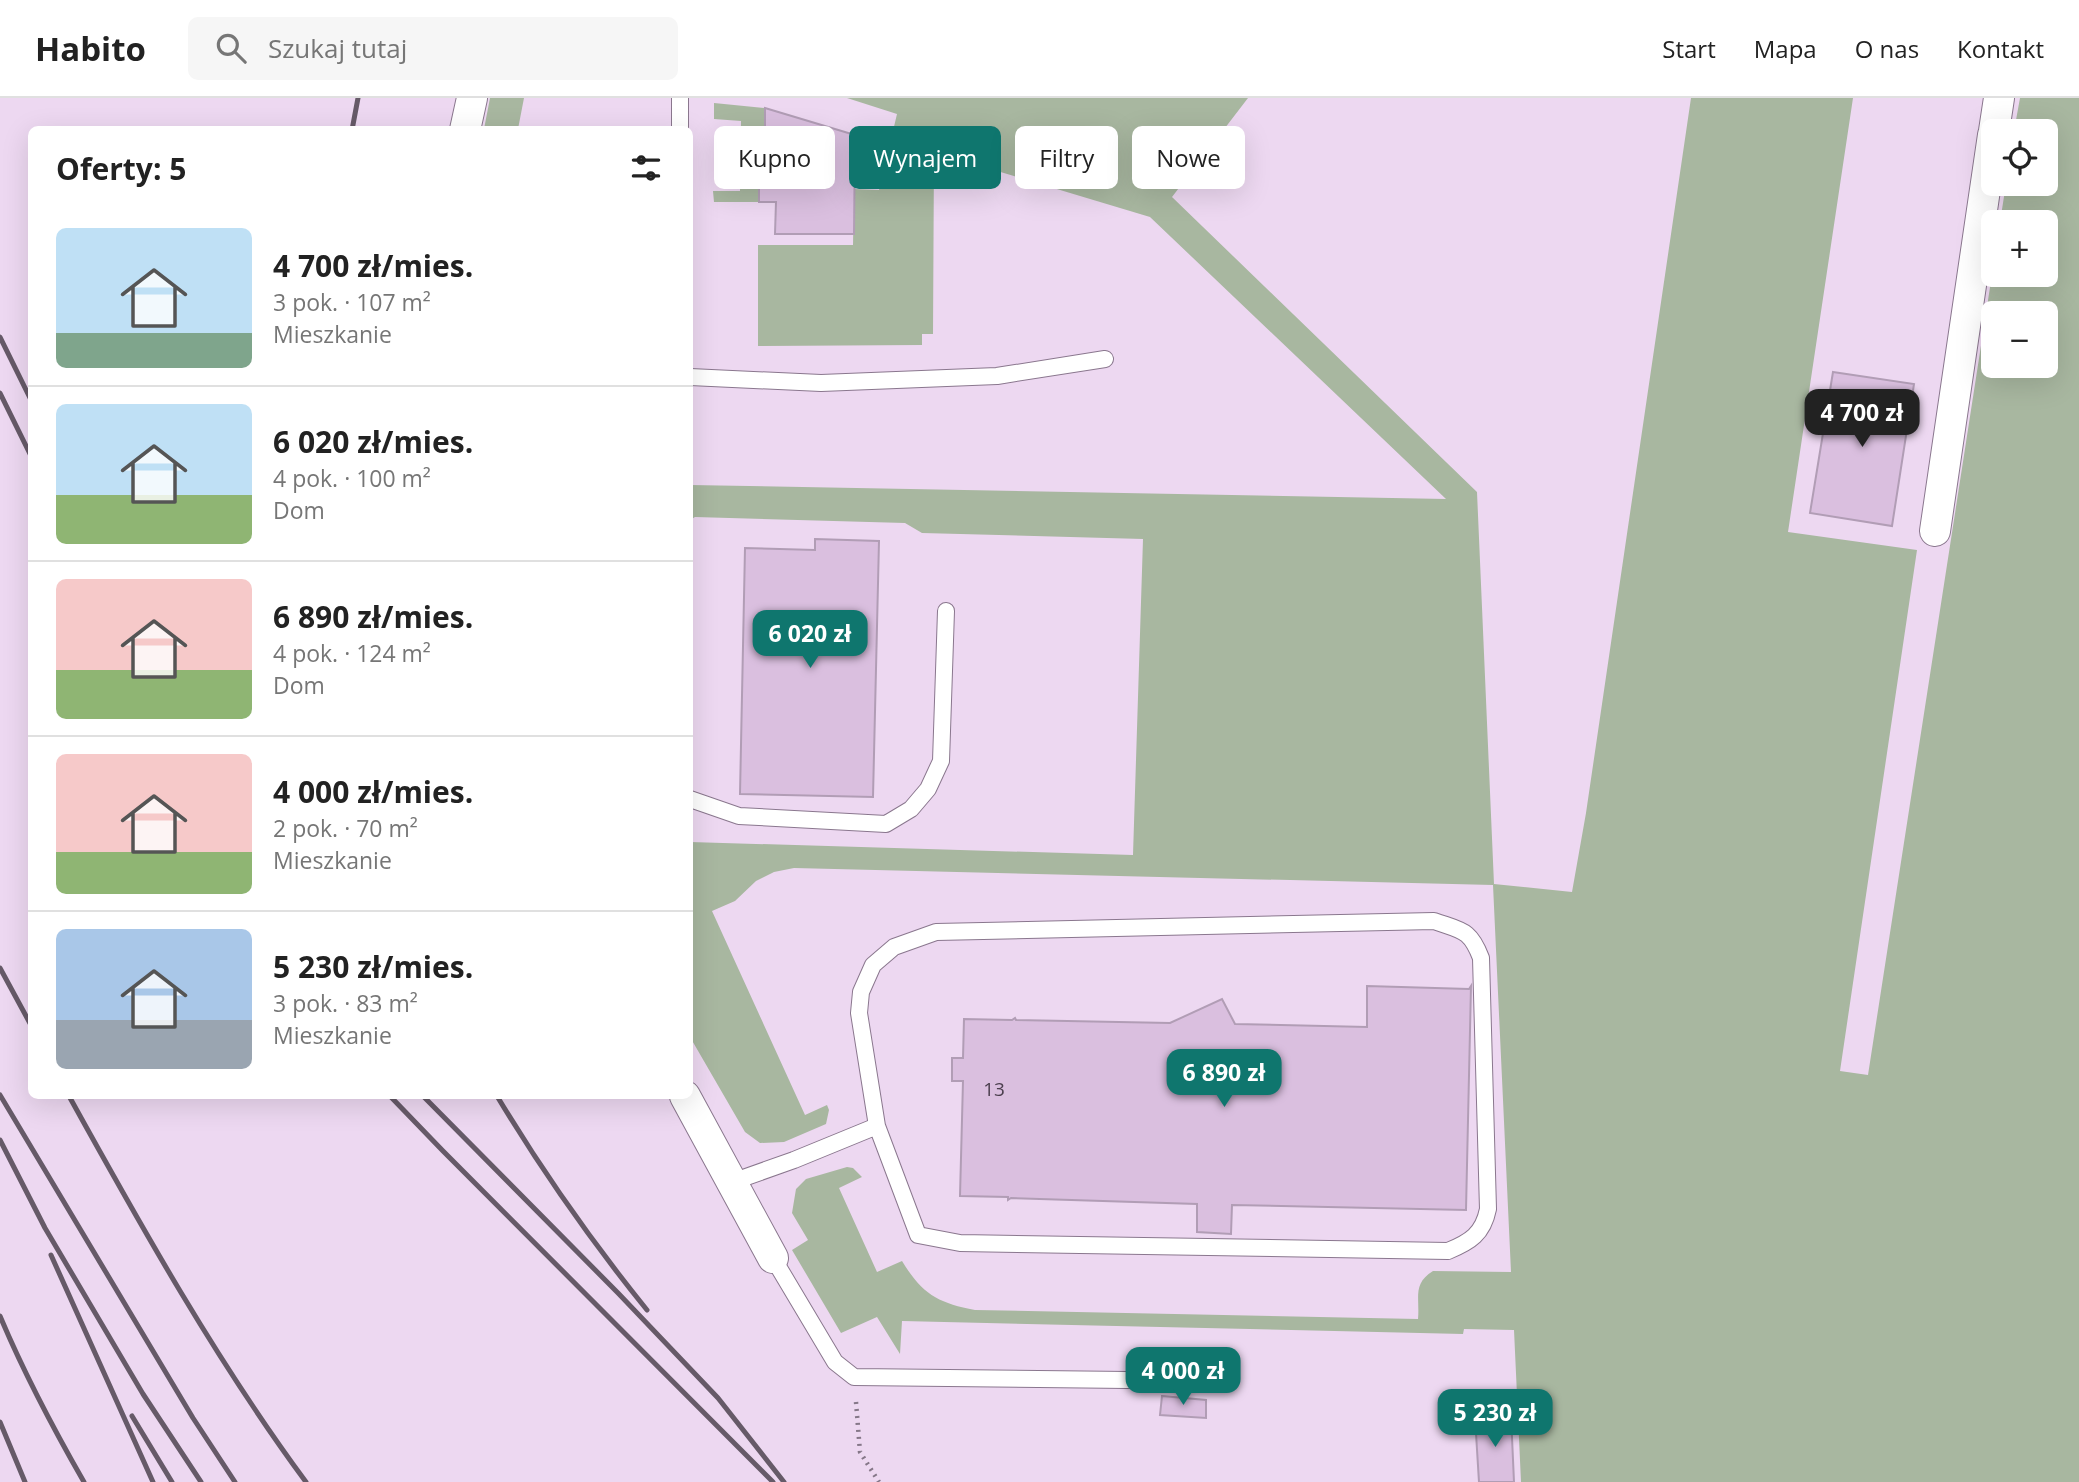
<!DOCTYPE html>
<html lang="pl">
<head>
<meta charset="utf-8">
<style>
	:root { --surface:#fff; --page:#f6f6f6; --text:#222; --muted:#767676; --line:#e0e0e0; --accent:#0f766e }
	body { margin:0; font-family:"Open Sans",sans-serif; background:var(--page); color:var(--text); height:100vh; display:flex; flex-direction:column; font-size:26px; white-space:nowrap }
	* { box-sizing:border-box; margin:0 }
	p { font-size:23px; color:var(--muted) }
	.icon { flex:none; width:38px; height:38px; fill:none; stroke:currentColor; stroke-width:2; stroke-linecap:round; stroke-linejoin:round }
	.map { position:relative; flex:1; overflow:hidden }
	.sheet { position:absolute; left:28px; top:28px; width:665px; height:973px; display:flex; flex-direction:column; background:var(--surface); border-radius:10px; box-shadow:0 7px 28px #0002 }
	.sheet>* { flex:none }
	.guide { position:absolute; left:714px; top:28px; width:665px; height:63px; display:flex; gap:14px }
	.tools { position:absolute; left:1981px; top:21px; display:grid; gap:14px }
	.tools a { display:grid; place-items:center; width:77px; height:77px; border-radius:10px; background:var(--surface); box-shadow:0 7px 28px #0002; font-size:35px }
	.price { position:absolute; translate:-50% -60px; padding:0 16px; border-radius:14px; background:var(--accent); color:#fff; font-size:23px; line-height:46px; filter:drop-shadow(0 2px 4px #0008) }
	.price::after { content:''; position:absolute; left:50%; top:42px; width:21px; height:16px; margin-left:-10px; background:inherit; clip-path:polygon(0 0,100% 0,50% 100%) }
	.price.active { background:#222; color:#fff }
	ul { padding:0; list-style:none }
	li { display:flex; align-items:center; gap:21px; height:175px; padding:0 28px }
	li+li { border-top:2px solid var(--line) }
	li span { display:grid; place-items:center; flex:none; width:196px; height:140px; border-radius:10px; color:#555 }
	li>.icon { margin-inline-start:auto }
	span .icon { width:84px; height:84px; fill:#fffc; stroke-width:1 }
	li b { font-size:30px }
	h2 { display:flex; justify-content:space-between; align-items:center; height:84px; padding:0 28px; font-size:30px }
	.tag { padding:0 24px; border-radius:10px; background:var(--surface); box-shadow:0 7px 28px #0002; font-size:24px; line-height:63px }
	.tag.active { background:var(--accent); color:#fff }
	header { display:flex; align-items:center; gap:42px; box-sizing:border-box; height:98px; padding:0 35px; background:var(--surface); border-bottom:2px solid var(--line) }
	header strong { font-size:33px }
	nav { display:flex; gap:38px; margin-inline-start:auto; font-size:24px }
	.search { width:490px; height:63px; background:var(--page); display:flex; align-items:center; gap:18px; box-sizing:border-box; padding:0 24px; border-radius:10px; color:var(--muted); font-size:26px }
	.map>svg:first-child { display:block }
</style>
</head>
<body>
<header>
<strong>Habito</strong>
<div class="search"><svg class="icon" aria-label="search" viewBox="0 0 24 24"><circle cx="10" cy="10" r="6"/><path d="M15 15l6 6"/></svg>Szukaj tutaj</div>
<nav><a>Start</a><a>Mapa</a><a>O nas</a><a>Kontakt</a></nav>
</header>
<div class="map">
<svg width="2079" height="1384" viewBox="0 0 2079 1384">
	<rect width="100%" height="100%" fill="#edd8f1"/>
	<!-- green -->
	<path fill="#a8b7a0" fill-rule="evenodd" d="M 490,0 L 524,0 L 518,31 L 484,31 Z
		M 847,0 L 1248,0 L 1172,99 L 1477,394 L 1494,786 L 1572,794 L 1586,715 L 1691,0 L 1853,0 L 1788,434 L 1917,452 L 1840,973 L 1868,977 L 1993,170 L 1993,177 L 2046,177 L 2046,124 L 2000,124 L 2006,86 L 2046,86 L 2046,33 L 2014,33 L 2020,0 L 2079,0 L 2079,1384 L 1521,1384 L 1514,1232 L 1464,1231 L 1463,1236 L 902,1223 L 900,1256 L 877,1219 L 841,1235 L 792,1152 L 808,1142 L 792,1115 L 796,1091 L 806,1081 L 847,1069 L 853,1070 L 862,1079 L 839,1090 L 877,1174 L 902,1163 C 922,1196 938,1205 975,1212 L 1418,1221 C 1420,1200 1412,1186 1433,1173 L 1511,1174 L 1493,787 L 794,770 L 774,774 L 756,783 L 735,803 L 712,813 L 805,1017 L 827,1007 L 829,1012 L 826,1026 L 784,1044 L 760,1045 L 745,1034 L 690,939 L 690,744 L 1133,757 L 1143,441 L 922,435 L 905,425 L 695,419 L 690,422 L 690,387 L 1446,401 L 1150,119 L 934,54 L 933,236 L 922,236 L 922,247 L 758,248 L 758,147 L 853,147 L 854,91 L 879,92 L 897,16 ZM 1993,215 L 2046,215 L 2046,268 L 1993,268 Z
		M 714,5 L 765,10 L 765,84 L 759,84 L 759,104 L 714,104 L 713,93 L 740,93 L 741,23 L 714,21 Z"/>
	<!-- building -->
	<path fill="#dabfdf" stroke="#b19db5" stroke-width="2" d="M 765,10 L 855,37 L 854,136 L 775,136 L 776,104 L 759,104 L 759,84 L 765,84 Z
		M 1833,274 L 1914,286 L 1892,428 L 1810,415 Z
		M 815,441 L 879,443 L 873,699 L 740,696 L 745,450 L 815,452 Z
		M 1367,888 L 1469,891 L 1471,888 L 1466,1112 L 1232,1107 L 1231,1136 L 1197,1134 L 1197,1106 L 1011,1100 L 1008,1102 L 1008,1099 L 960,1098 L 963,983 L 952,983 L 952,960 L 963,960 L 964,921 L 1012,922 L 1015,920 L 1016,922 L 1170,925 L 1222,901 L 1235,926 L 1367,929 Z
		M 1162,1298 L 1206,1302 L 1206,1320 L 1160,1317 Z
		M 1511,1317 L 1514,1384 L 1479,1384 L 1475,1319 Z"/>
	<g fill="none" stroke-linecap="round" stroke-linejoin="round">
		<!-- lane casing -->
		<g stroke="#8a778e" stroke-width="18">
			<path id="lane" d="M 680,32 L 680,0
				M 690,279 L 821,285 L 997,278 L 1105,261
				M 690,701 L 739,718 L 886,726 L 911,711 L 928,691 L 941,663 L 946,513
				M 1434,823 C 1462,833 1470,831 1481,860 L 1488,1111 C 1483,1136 1470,1144 1448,1153 L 960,1145 L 918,1137 L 877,1028 L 859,915 L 861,894 L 873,867 L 894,849 L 936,834 Z
				M 732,1084 L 794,1062 L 877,1028
				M 773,1160 L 835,1264 L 854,1279 L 1128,1282"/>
		</g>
		<!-- street casing -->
		<g stroke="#8a778e" stroke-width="32">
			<path id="street" d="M 465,32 L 472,0
				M 1994,33 L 1999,0
				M 1935,433 L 1993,37
				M 685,998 L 773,1160"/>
		</g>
		<!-- path -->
		<path stroke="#857788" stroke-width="4.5" stroke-dasharray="2 5" stroke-linecap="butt" d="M 856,1304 L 860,1354 L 879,1384"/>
		<!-- lane -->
		<use href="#lane" stroke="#fff" stroke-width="16"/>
		<!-- street -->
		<use href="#street" stroke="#fff" stroke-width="30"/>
		<!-- rail -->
		<path stroke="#665a68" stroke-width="5" d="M 352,32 L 358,0
			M 0,239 L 32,304
			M 0,295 L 32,360
			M 0,870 L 32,929
			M 0,997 L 193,1320 L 235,1384
			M 69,998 C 142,1130 216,1262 306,1384
			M 390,998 L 443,1053 L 773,1384
			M 423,998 L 618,1195 L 718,1300 L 784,1384
			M 497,998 C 542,1073 592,1144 647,1212
			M 0,1042 L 45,1130 L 143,1296 L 201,1384
			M 51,1157 L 153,1384
			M 0,1218 C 24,1275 53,1330 84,1384
			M 132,1318 L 172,1384
			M 0,1324 L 25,1384"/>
	</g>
	<g text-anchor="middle" stroke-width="5" stroke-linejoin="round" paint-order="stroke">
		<!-- number labels -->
		<g font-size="19" fill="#4a3e4d">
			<text x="994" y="998">13</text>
		</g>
	</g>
</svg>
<div class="tools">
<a><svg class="icon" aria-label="locate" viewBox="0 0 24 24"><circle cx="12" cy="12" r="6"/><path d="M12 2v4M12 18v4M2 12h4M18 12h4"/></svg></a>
<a>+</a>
<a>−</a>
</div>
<b class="price active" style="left:1862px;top:351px">4 700 zł</b>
<b class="price" style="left:810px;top:572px">6 020 zł</b>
<b class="price" style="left:1224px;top:1011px">6 890 zł</b>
<b class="price" style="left:1183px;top:1309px">4 000 zł</b>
<b class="price" style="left:1495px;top:1351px">5 230 zł</b>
<div class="guide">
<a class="tag">Kupno</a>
<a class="tag active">Wynajem</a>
<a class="tag">Filtry</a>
<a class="tag">Nowe</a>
</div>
<section class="sheet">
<h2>Oferty: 5<svg class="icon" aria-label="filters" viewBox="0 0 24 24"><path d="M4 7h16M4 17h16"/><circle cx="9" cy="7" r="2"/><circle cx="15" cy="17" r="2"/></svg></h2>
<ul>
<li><span style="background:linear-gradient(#bfe0f5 75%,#7fa58c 0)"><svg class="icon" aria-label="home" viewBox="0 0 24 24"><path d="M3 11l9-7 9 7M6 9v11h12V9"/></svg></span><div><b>4 700 zł/mies.</b><p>3 pok. · 107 m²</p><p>Mieszkanie</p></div></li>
<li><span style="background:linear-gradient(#bfe0f5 65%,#8fb573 0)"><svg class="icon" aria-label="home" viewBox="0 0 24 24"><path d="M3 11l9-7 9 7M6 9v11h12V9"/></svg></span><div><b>6 020 zł/mies.</b><p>4 pok. · 100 m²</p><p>Dom</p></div></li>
<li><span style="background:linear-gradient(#f6c9c9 65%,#8fb573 0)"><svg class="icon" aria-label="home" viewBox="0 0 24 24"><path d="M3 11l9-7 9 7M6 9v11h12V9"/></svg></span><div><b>6 890 zł/mies.</b><p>4 pok. · 124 m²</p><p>Dom</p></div></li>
<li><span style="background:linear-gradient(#f6c9c9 70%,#8fb573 0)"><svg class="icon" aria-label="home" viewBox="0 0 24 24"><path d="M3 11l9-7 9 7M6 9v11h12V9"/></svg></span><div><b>4 000 zł/mies.</b><p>2 pok. · 70 m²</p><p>Mieszkanie</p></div></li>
<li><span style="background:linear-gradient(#a9c7e8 65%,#9aa5b1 0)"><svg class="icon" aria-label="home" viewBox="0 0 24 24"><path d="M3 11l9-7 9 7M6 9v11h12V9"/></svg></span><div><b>5 230 zł/mies.</b><p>3 pok. · 83 m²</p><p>Mieszkanie</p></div></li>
</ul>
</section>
</div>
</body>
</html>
